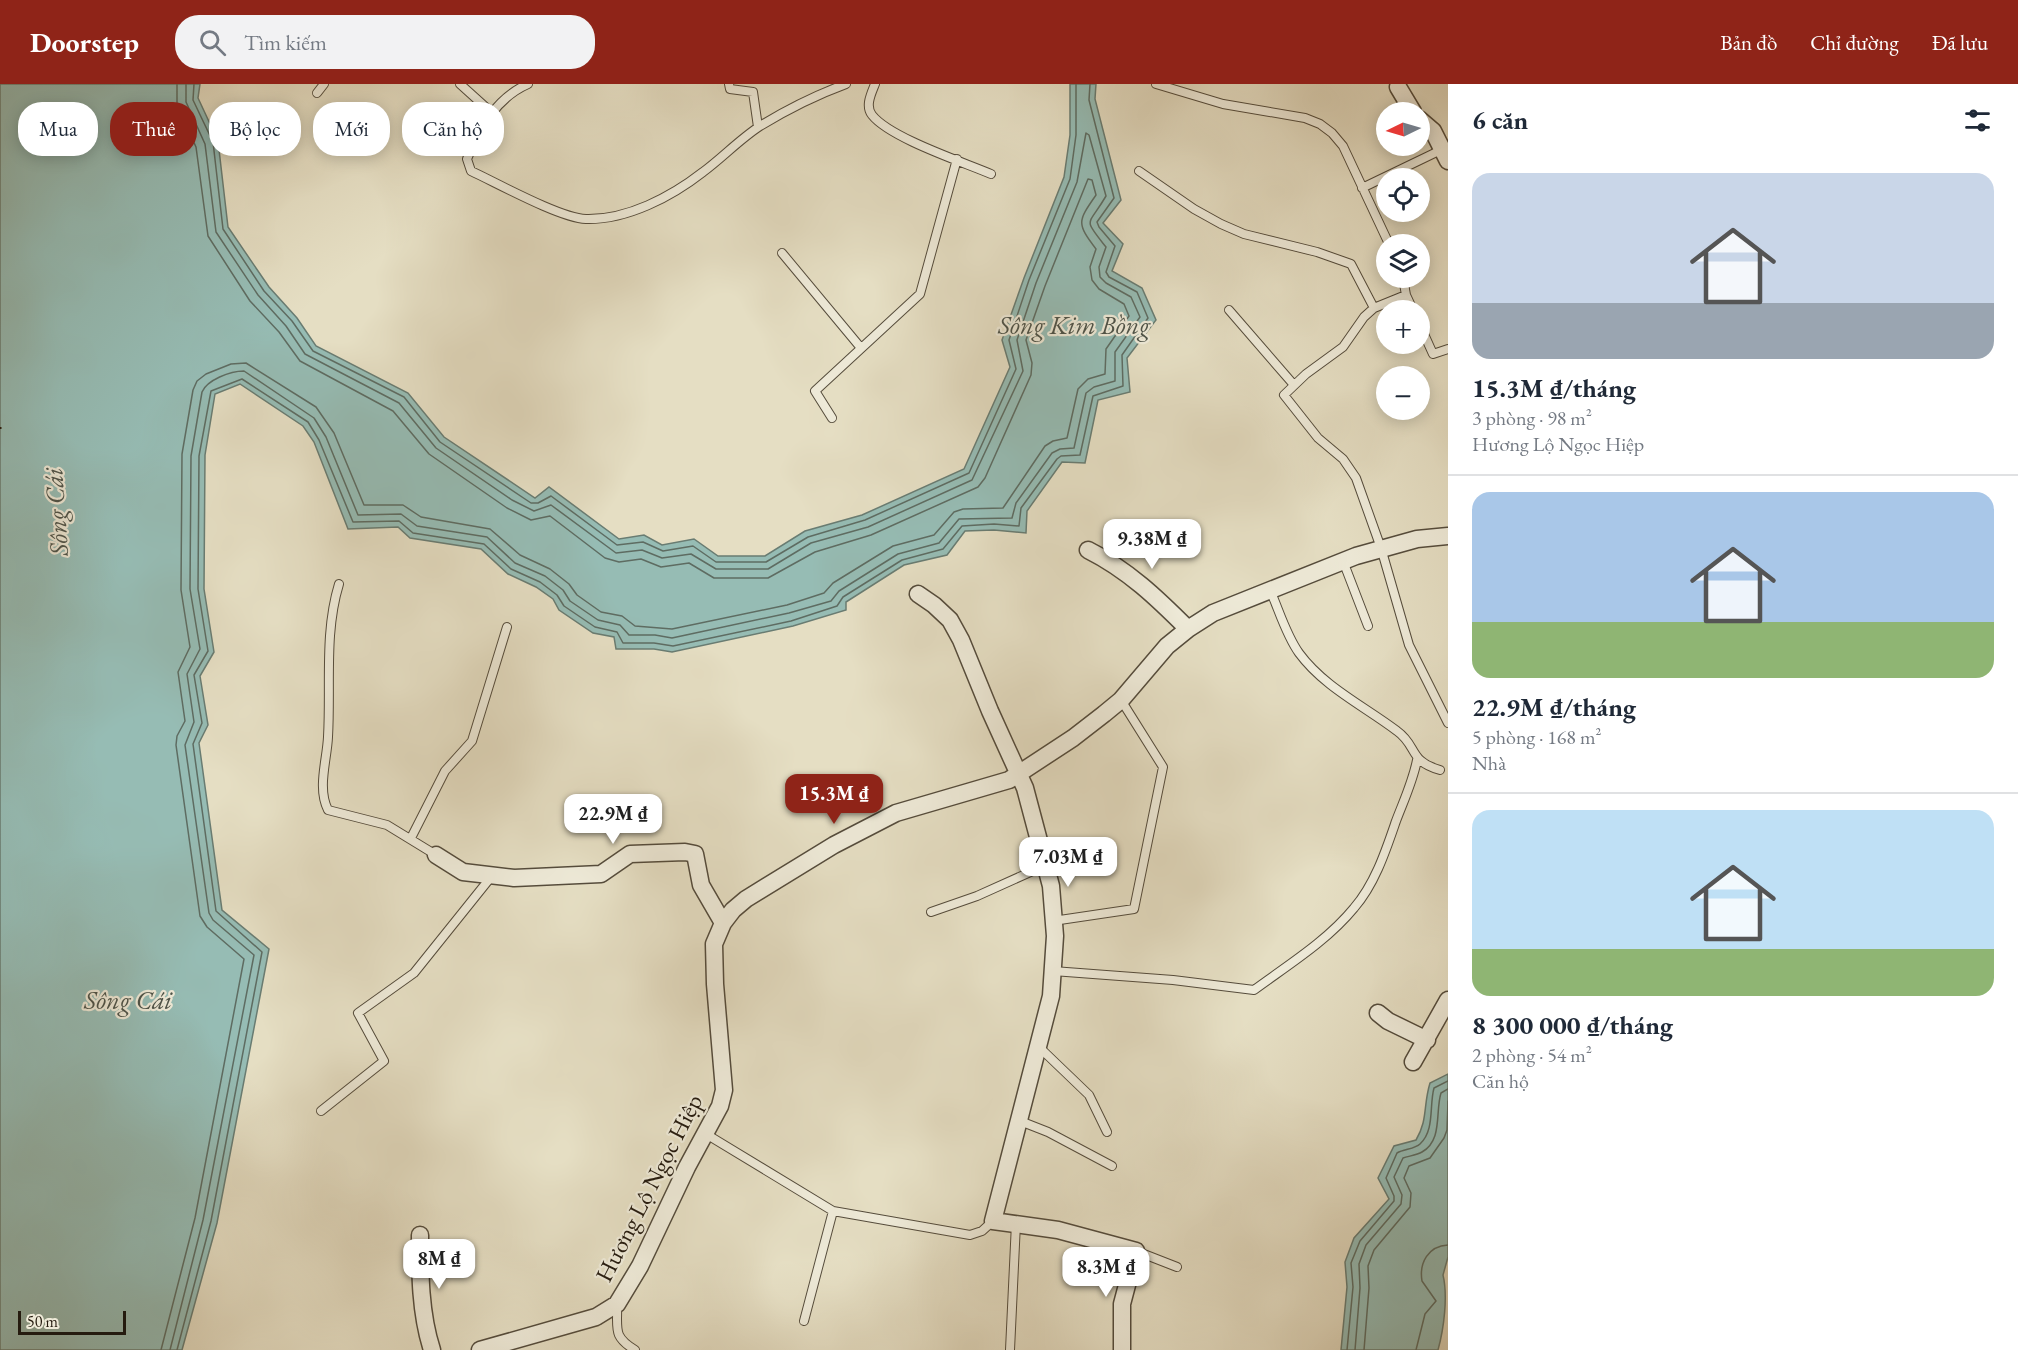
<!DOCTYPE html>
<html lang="vi">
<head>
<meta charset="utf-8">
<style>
	:root { --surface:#fff; --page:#f2f2f3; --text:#1f2937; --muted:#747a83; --line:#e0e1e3; --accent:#8f2418 }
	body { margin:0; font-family:"EB Garamond",serif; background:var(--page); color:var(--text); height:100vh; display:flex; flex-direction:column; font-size:22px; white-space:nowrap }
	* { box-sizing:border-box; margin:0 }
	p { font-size:20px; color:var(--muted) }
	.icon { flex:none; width:33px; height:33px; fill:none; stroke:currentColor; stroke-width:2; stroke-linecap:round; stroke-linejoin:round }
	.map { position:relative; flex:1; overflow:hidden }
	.panel { display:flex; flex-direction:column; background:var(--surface); width:570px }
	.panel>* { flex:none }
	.banner { position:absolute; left:18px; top:18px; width:570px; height:54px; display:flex; gap:12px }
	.needle { width:39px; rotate:265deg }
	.buttons { position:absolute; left:1376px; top:18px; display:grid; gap:12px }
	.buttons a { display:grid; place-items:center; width:54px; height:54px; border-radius:50%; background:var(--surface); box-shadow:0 3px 15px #0003; font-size:30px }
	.scale { position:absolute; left:18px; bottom:15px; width:108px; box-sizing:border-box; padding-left:6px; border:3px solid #251b0f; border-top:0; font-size:16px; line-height:21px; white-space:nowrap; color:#251b0f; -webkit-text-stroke:4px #eeead8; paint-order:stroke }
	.price { position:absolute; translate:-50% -51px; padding:0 14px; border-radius:12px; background:#fff; color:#222; font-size:20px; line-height:39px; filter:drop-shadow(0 2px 3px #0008) }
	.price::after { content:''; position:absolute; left:50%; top:36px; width:18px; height:14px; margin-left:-9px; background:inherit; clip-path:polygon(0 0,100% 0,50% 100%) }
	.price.on { background:var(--accent); color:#fff }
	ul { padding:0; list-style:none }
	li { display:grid; align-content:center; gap:12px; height:318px; padding:0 24px }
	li+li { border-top:2px solid var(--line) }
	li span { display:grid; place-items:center; height:186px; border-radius:18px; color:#555 }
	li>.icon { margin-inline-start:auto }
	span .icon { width:108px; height:108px; fill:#fffc; stroke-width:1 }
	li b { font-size:26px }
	h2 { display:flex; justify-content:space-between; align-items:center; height:72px; padding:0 24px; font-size:26px }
	.tag { padding:0 21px; border-radius:24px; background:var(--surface); box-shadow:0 3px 15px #0003; font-size:21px; line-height:54px }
	.tag.on { background:var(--accent); color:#fff }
	header { display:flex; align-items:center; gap:36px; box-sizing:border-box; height:84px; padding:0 30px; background:var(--accent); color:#fff }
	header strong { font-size:28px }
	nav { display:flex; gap:33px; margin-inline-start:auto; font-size:21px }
	.search { width:420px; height:54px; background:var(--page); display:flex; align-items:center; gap:15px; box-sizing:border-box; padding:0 21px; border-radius:24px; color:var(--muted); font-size:22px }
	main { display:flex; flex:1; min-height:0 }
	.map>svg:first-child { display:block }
</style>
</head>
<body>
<header>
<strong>Doorstep</strong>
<div class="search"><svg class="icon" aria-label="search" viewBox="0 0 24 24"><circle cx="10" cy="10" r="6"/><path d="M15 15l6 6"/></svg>Tìm kiếm</div>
<nav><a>Bản đồ</a><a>Chỉ đường</a><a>Đã lưu</a></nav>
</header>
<main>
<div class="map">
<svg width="1448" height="1266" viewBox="0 0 1448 1266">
	<rect width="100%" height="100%" fill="#e5dec3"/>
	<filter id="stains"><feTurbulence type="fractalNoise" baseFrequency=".00333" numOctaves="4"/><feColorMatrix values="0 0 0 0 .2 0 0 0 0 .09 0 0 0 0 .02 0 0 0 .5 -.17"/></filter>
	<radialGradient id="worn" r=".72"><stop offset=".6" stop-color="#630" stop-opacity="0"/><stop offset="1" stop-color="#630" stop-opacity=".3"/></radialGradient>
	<!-- water -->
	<path fill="#96bcb4" stroke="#697c72" stroke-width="1.5" d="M 0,0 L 200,0 L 198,14 L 218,57 L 228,143 L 269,203 L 297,234 L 316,262 L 408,309 L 444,353 L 535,414 L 549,403 L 619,455 L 644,451 L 662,461 L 694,455 L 718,472 L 765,472 L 805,447 L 862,431 L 964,385 L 1010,283 L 1002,256 L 1024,194 L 1064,93 L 1070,51 L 1070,0 L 1096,0 L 1095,15 L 1121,116 L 1103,139 L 1123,160 L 1112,187 L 1142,204 L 1156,236 L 1127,274 L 1130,308 L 1098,316 L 1085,379 L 1062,378 L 1027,427 L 1026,449 L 994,446 L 965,447 L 947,471 L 904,481 L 846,518 L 846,526 L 793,542 L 672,568 L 654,565 L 616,565 L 614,553 L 593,549 L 559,526 L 553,515 L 536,503 L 508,490 L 481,465 L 410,454 L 398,443 L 348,445 L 314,358 L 303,342 L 240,300 L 215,310 L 205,371 L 204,505 L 214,568 L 200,592 L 208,641 L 199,659 L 222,826 L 269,865 L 217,1139 L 182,1266 L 0,1266 Z
		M 1448,990 L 1448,1173 L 1443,1191 C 1448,1212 1444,1244 1438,1266 L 1341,1266 L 1347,1203 L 1345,1178 L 1354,1154 L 1389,1115 L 1378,1094 L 1394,1062 L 1416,1056 C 1428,1036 1423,1022 1430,999 Z"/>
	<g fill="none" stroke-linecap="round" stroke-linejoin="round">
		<!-- shore -->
		<path stroke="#5e6c62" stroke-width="1.5" d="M 194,0 L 193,16 L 213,58 L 223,145 L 264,207 L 292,237 L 313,267 L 404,313 L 440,358 L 531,419 L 538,419 L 551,412 L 617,461 L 643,458 L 663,467 L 693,462 L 716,478 L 766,478 L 808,453 L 865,436 L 969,389 L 1016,285 L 1009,256 L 1029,196 L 1070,95 L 1076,51 L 1076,0
			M 161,1266 L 195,1134 L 244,875 L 207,843 L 200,832 L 176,661 L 177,652 L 185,637 L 178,588 L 190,563 L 181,506 L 182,370 L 193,306 L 197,297 L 206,290 L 231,280 L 246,279 L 316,323 L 334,349 L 364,421 L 403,421 L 421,433 L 490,445 L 520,471 L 550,485 L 569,500 L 577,511 L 601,528 L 622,532 L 635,542 L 672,545 L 787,521 L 824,509 L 833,499 L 893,462 L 934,451 L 954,428 L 963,425 L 1003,424 L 1045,362 L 1053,357 L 1067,354 L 1078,305 L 1088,295 L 1105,290 L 1106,265 L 1129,232 L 1124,220 L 1099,205 L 1092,196 L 1090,183 L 1096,165 C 1076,139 1078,137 1096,111 L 1092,96 L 1088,95 L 1045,202 L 1026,256 L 1032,279 L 1031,291 L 985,394 L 978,403 L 871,451 L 815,468 L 768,494 L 714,494 L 689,479 L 661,483 L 641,475 L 619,478 L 605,474 L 550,432 L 531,436 L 507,424 L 429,370 L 393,327 L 300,277 L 279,248 L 250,217 L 208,152 L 196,63 L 177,21 L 177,0
			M 170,1266 L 203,1136 L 254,871 L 213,836 L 209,829 L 185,661 L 194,638 L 187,590 L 200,565 L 190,505 L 191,372 L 202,308 C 207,296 230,287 244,287 L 314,334 L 326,353 L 358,431 L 401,430 L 417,442 L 487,453 L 515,479 L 545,492 L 563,506 L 570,517 L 598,536 L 620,541 L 629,551 L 655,551 L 672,554 L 789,529 L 831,517 L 839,507 L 898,470 L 939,459 L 959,435 L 1012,434 L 1016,419 L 1052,369 L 1060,365 L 1074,364 L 1086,309 L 1094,303 L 1115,297 L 1115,268 L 1140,233 L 1131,213 L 1106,199 L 1100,193 L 1099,183 L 1106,163 C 1082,133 1088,143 1106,112 L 1089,51 L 1086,49 L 1077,98 L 1036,199 L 1017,256 L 1023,287 L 972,396 L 868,443 L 811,459 L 768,485 L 716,485 L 691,470 L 662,474 L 642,466 L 616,469 L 551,421 L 534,427 L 512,416 L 436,364 L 399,319 L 305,270 L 286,242 L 258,211 L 216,148 L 205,60 L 186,18 L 186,0
			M 177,1266 L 211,1137 L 262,868 L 216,827 L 193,660 L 202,639 L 194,591 L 208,567 L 198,505 L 199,372 L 211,307 L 242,295 L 308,338 L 319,356 L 353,438 L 399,437 L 413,449 L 484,460 L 511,485 L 540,498 L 557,511 L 564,522 L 595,543 L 617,548 L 623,559 L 654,559 L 673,562 L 791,537 L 837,522 L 843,513 L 902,476 L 943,465 L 962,442 L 994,440 L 1019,442 L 1021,424 L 1057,375 L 1061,372 L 1080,371 L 1093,312 L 1123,302 L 1122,271 L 1148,234 L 1137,208 L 1109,193 L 1106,188 L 1115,162 L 1099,143 L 1097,138 L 1114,114 L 1089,16 L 1090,0
			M 1347,1266 L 1353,1203 L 1351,1179 L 1360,1157 L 1394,1117 L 1394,1112 L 1386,1094 L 1397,1069 C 1404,1065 1415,1065 1420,1060 C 1435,1046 1429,1022 1434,1004 L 1448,997
			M 1355,1266 L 1360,1204 L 1359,1180 L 1366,1161 L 1401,1120 L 1402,1111 L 1394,1093 L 1403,1074 C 1409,1072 1417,1071 1422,1068 C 1443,1056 1435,1028 1441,1009 L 1448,1005
			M 1364,1266 L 1369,1204 L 1368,1182 L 1374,1166 L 1410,1123 L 1411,1109 L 1404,1094 L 1409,1082 L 1430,1074 L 1444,1054 L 1447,1046 L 1448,1017
			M 1416,1266 L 1425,1230 L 1436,1217 L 1422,1197 C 1419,1179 1428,1162 1448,1161"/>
		<!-- lane casing -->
		<g stroke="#554c3c" stroke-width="10">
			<path id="lane" d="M 460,0 L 491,28
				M 528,0 C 496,14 480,44 467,75 L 471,87 C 497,99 560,134 586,135 C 627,136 671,113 703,88 C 722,74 740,55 760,42 C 788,25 816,11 846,0
				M 729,0 L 730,5 L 753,8 L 758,43
				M 875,0 C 871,10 865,22 872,31 C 890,54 963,78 991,90
				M 1156,0 L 1223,20 L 1305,34 L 1320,40 L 1332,49 L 1343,62 L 1389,160
				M 317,9 L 324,0
				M 1139,87 L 1194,125 L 1221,140 L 1244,150 L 1317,168 L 1351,180 L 1374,224
				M 1362,104 L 1443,65
				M 782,169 L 861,264
				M 1403,194 L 1406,211
				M 1229,226 L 1294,301
				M 1413,226 L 1406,211 L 1374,224 L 1364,233 L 1343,263 L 1306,290 L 1284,311 L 1318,354 L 1343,375 L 1356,394 L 1381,464 L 1409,561 L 1448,639
				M 1419,239 L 1433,270 L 1448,265
				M 832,334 L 815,307 L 920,210 L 957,75
				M 1343,477 L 1368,542
				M 339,500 C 324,549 331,601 328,653 C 327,676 317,704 328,726 L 387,741 L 436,771
				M 1270,506 C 1279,526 1286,551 1299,569 C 1324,603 1364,622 1397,647 C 1418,662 1408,677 1440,686
				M 411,754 L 445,687 L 472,657 L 507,543
				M 931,828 L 977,812 L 1046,781
				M 1053,837 L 1134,825 L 1163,683 L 1121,616
				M 1053,887 L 1173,896 L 1254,906 C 1288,881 1327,857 1354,824 C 1375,800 1386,766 1396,737 C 1404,716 1413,697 1417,676
				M 1039,963 L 1089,1011 L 1107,1048
				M 321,1027 L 384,977 L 358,929 L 414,889 L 491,793
				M 1020,1037 L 1048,1048 L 1112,1082
				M 706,1050 L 833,1127 L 970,1151 L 982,1147 L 993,1137
				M 1136,1167 L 1177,1183
				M 617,1220 C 618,1245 612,1252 635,1266
				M 804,1237 L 833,1127
				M 1010,1266 L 1016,1139"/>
		</g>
		<!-- street casing -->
		<g stroke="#554c3c" stroke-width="19">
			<path id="street" d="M 1398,3 L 1413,28
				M 1419,35 L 1433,47 L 1448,77
				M 1088,466 C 1128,486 1157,514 1188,545
				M 918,510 L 934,521 L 950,536 L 961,556 L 990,627 L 1025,704 L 1051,802 L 1055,852 L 1051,912 L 993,1137 L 1058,1146 L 1136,1167 L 1122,1220 L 1122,1266
				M 436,771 L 463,788 L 514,794 L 601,790 L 630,770 L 685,768 L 695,770 L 701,801 L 723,839
				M 1378,929 L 1388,937 L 1427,956
				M 1413,978 L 1448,916
				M 420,1151 C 420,1189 420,1229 432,1266
				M 480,1266 L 596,1233 L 617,1220 L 640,1182 L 687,1083 L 720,1022 L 724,1006 L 715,900 L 714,860 L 723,839 L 733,826 L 746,815 L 834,761 L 896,729 L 1009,696 L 1073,654 L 1104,630 L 1121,616 L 1167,562 L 1188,545 L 1213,529 L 1356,472 L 1417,455 L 1448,452"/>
		</g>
		<!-- path -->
		<path stroke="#251b0f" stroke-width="2" stroke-dasharray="1.5 3" stroke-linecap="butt" d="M 0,344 L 3,344"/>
		<!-- lane -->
		<use href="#lane" stroke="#eeead8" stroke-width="8"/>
		<!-- street -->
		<use href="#street" stroke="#eeead8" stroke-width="16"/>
	</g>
	<g text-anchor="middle" stroke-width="4.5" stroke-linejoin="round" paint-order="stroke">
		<!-- street labels -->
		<g font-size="24" fill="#251b0f" stroke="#eeead8">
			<text transform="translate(649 1104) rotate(-63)" y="8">Hương Lộ Ngọc Hiệp</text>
		</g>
		<!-- water labels -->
		<g font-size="26" font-style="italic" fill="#4d5349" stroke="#eeead8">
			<text x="1074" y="250">Sông Kim Bồng</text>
			<text transform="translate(56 428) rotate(-94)" y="9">Sông Cái</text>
			<text x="128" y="925">Sông Cái</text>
		</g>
	</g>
	<rect width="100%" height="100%" filter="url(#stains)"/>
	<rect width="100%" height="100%" fill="url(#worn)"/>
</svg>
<div class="buttons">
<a><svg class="needle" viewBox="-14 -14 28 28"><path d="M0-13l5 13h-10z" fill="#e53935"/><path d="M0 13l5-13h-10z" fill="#747a83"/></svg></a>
<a><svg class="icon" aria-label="locate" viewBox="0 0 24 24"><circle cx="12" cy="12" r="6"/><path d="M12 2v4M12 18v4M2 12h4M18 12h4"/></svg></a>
<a><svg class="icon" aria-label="layers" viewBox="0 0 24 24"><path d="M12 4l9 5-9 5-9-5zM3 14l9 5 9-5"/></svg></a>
<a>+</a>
<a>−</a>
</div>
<div class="scale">50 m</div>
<b class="price" style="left:1152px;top:486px">9.38M ₫</b>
<b class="price on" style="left:834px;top:741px">15.3M ₫</b>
<b class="price" style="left:613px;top:761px">22.9M ₫</b>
<b class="price" style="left:1068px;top:804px">7.03M ₫</b>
<b class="price" style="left:439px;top:1206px">8M ₫</b>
<b class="price" style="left:1106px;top:1214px">8.3M ₫</b>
<div class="banner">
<a class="tag">Mua</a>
<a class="tag on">Thuê</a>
<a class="tag">Bộ lọc</a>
<a class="tag">Mới</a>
<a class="tag">Căn hộ</a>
</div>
</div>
<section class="panel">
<h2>6 căn<svg class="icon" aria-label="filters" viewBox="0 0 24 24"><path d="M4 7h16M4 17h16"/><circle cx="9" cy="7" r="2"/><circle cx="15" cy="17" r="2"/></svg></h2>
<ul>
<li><span style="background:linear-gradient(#c9d6e8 70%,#9aa5b1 0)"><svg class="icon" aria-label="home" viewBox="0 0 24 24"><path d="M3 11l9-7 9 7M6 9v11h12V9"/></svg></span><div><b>15.3M ₫/tháng</b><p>3 phòng · 98 m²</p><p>Hương Lộ Ngọc Hiệp</p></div></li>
<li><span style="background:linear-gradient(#a9c7e8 70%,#8fb573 0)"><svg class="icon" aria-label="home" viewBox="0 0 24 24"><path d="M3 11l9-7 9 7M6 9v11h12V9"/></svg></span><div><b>22.9M ₫/tháng</b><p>5 phòng · 168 m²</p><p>Nhà</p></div></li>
<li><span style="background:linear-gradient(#bfe0f5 75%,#8fb573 0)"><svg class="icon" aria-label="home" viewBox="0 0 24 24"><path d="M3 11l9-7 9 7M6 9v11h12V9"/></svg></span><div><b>8 300 000 ₫/tháng</b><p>2 phòng · 54 m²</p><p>Căn hộ</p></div></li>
</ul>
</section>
</main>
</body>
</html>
